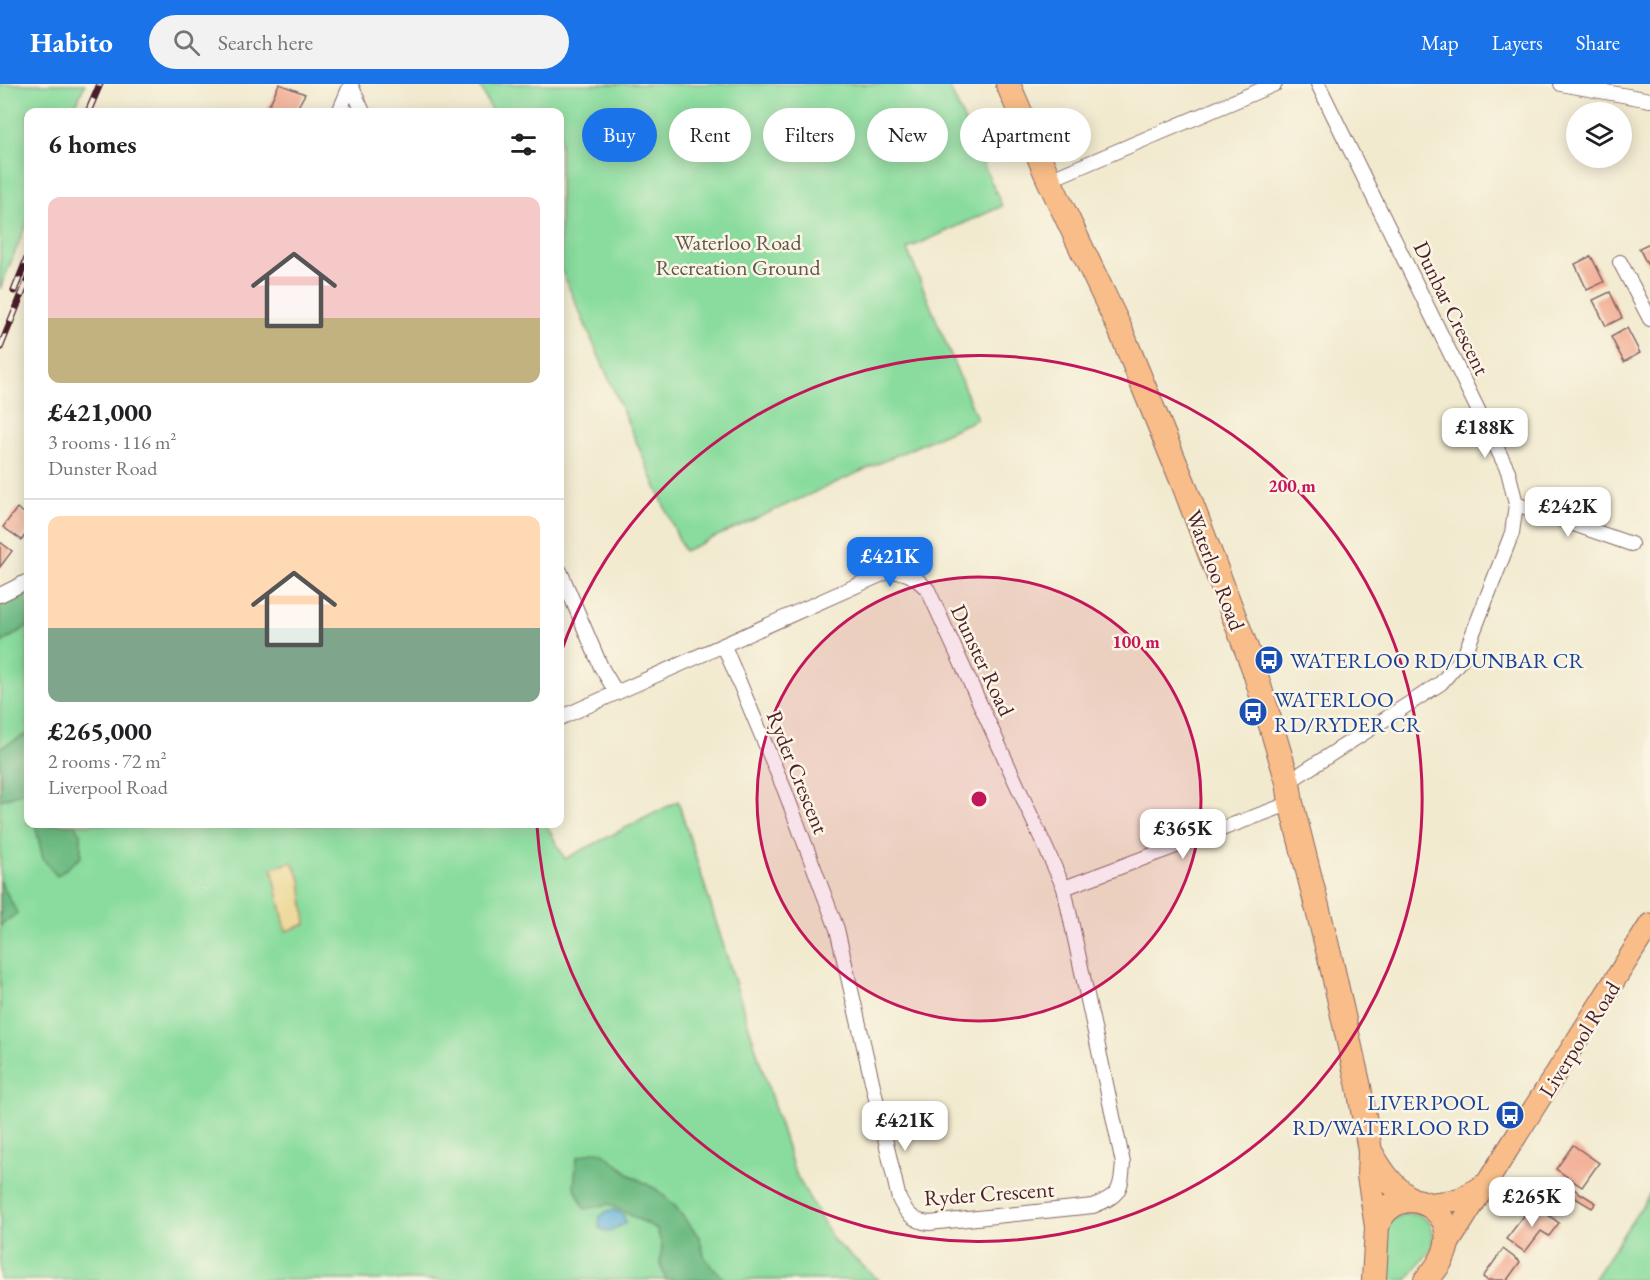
<!DOCTYPE html>
<html lang="en">
<head>
<meta charset="utf-8">
<style>
	:root { --surface:#fff; --page:#f2f2f2; --text:#202124; --muted:#757577; --line:#e0e0e0; --accent:#1a73e8 }
	body { margin:0; font-family:"EB Garamond",serif; background:var(--page); color:var(--text); height:100vh; display:flex; flex-direction:column; font-size:22px; white-space:nowrap }
	* { box-sizing:border-box; margin:0 }
	p { font-size:20px; color:var(--muted) }
	.icon { flex:none; width:33px; height:33px; fill:none; stroke:currentColor; stroke-width:2; stroke-linecap:round; stroke-linejoin:round }
	.map { position:relative; flex:1; overflow:hidden }
	.drawer { position:absolute; left:24px; top:24px; width:540px; height:720px; display:flex; flex-direction:column; background:var(--surface); border-radius:12px; box-shadow:0 3px 15px #0003 }
	.drawer>* { flex:none }
	.hud { position:absolute; left:582px; top:24px; width:570px; height:54px; display:flex; gap:12px }
	.fabs { position:absolute; left:1566px; top:18px; display:grid; gap:12px }
	.fabs a { display:grid; place-items:center; width:66px; height:66px; border-radius:50%; background:var(--surface); box-shadow:0 3px 15px #0003; font-size:30px }
	.price { position:absolute; translate:-50% -51px; padding:0 14px; border-radius:12px; background:#fff; color:#222; font-size:20px; line-height:39px; filter:drop-shadow(0 2px 3px #0008) }
	.price::after { content:''; position:absolute; left:50%; top:36px; width:18px; height:14px; margin-left:-9px; background:inherit; clip-path:polygon(0 0,100% 0,50% 100%) }
	.price.on { background:var(--accent); color:#fff }
	ul { padding:0; list-style:none }
	li { display:grid; align-content:center; gap:12px; height:318px; padding:0 24px }
	li+li { border-top:2px solid var(--line) }
	li span { display:grid; place-items:center; height:186px; border-radius:12px; color:#555 }
	li>.icon { margin-inline-start:auto }
	span .icon { width:108px; height:108px; fill:#fffc; stroke-width:1 }
	li b { font-size:26px }
	h2 { display:flex; justify-content:space-between; align-items:center; height:72px; padding:0 24px; font-size:26px }
	.tag { padding:0 21px; border-radius:27px; background:var(--surface); box-shadow:0 3px 15px #0003; font-size:21px; line-height:54px }
	.tag.on { background:var(--accent); color:#fff }
	header { display:flex; align-items:center; gap:36px; box-sizing:border-box; height:84px; padding:0 30px; background:var(--accent); color:#fff }
	header strong { font-size:28px }
	nav { display:flex; gap:33px; margin-inline-start:auto; font-size:21px }
	.search { width:420px; height:54px; background:var(--page); display:flex; align-items:center; gap:15px; box-sizing:border-box; padding:0 21px; border-radius:33px; color:var(--muted); font-size:22px }
	.map>svg:first-child { display:block }
</style>
</head>
<body>
<header>
<strong>Habito</strong>
<div class="search"><svg class="icon" aria-label="search" viewBox="0 0 24 24"><circle cx="10" cy="10" r="6"/><path d="M15 15l6 6"/></svg>Search here</div>
<nav><a>Map</a><a>Layers</a><a>Share</a></nav>
</header>
<div class="map">
<svg width="1650" height="1196" viewBox="0 0 1650 1196">
	<rect width="100%" height="100%" fill="#fcf5e5"/>
	<filter id="ink" filterUnits="userSpaceOnUse"><feTurbulence type="fractalNoise" baseFrequency=".0167" numOctaves="2"/><feDisplacementMap in="SourceGraphic" scale="12" xChannelSelector="R" yChannelSelector="G"/><feConvolveMatrix kernelMatrix="1 2 1 2 8 2 1 2 1" color-interpolation-filters="sRGB"/></filter>
	<filter id="wash" filterUnits="userSpaceOnUse"><feTurbulence type="fractalNoise" baseFrequency=".008" numOctaves="4" result="noise"/><feDisplacementMap in="SourceGraphic" scale="24" xChannelSelector="R" yChannelSelector="G"/><feGaussianBlur stdDeviation="1.35" result="paint"/><feColorMatrix in="noise" values="0 0 0 0 0 0 0 0 0 0 0 0 0 0 0 0 0 1.4 0 .05"/><feComposite in="paint" operator="in"/></filter>
	<g filter="url(#wash)">
		<rect width="100%" height="100%" fill="#f1eacf"/>
		<!-- green -->
		<path fill="#89dc9d" stroke="#6a7e64" stroke-width="1.5" d="M 0,0 L 85,0 L 73,28 L 28,28 L 28,136 L 0,205 Z
			M 479,0 L 948,0 L 1002,122 L 907,165 L 977,335 L 684,467 L 560,183 L 560,28 L 492,28 Z
			M 28,508 L 28,740 L 546,740 L 565,775 L 678,717 L 795,1089 L 834,1157 L 879,1196 L 0,1196 L 0,522 Z
			M 1650,1110 L 1650,1196 L 1593,1196 Z
			M 1404,1130 L 1419,1131 L 1430,1139 L 1433,1150 L 1432,1164 L 1407,1196 L 1385,1196 L 1384,1146 L 1391,1135 Z"/>
		<!-- forest -->
		<path fill="#6ebc84" stroke="#5c6e58" stroke-width="1.5" d="M 28,503 L 28,542 L 0,560 L 0,517 Z
			M 25,651 L 28,651 L 28,707 L 0,716 L 0,664 Z
			M 35,740 L 75,740 L 81,750 L 81,773 L 57,792 L 43,775 Z
			M 0,796 L 17,829 L 0,842 Z
			M 596,1067 L 602,1068 L 632,1092 L 656,1105 L 674,1121 L 699,1153 L 705,1174 L 725,1196 L 666,1196 L 660,1179 L 662,1163 L 657,1145 L 609,1120 L 585,1125 L 574,1102 L 577,1073 Z"/>
		<!-- sand -->
		<path fill="#eeda9e" stroke="#9c7c64" stroke-width="1.5" d="M 292,778 L 301,796 L 306,840 L 286,847 L 272,784 Z"/>
		<!-- water -->
		<path fill="#5db1d9" stroke="#546882" stroke-width="1.5" d="M 614,1126 L 623,1130 L 626,1139 L 609,1148 L 599,1144 L 600,1133 L 607,1127 Z"/>
		<g id="blocks">
			<!-- building -->
			<path fill="#f1a48a" d="M 279,0 L 305,10 L 295,28 L 266,28 Z
				M 1650,159 L 1650,179 L 1647,180 L 1639,164 Z
				M 1591,172 L 1604,198 L 1587,206 L 1575,180 Z
				M 1610,208 L 1622,234 L 1606,242 L 1593,216 Z
				M 1627,244 L 1640,269 L 1624,278 L 1611,253 Z
				M 17,424 L 28,432 L 28,446 L 22,456 L 3,443 Z
				M 0,458 L 12,467 L 0,483 Z
				M 1573,1061 L 1599,1079 L 1582,1103 L 1556,1085 Z
				M 1546,1098 L 1557,1105 L 1564,1099 L 1596,1119 L 1592,1124 L 1567,1109 L 1554,1130 L 1533,1117 Z
				M 1533,1120 L 1559,1139 L 1549,1152 L 1541,1147 L 1525,1168 L 1506,1155 Z
				M 1503,1165 L 1520,1178 L 1507,1196 L 1487,1196 L 1483,1193 Z"/>
		</g>
	</g>
	<g filter="url(#ink)">
		<use href="#blocks" fill-opacity="0" stroke="#846664" stroke-width="1.5"/>
		<g fill="none" stroke-linecap="round" stroke-linejoin="round">
			<!-- street casing -->
			<g stroke="#846664" stroke-width="16">
				<path id="street" d="M 1561,0 L 1650,16
					M 351,1 L 363,28
					M 339,28 L 351,0
					M 1049,96 L 1275,0
					M 1620,178 L 1650,235
					M 1516,420 L 1631,460
					M 560,487 L 601,583 L 616,608
					M 0,511 L 28,497
					M 560,634 L 887,488 C 907,486 914,492 928,506 L 1064,804 L 1123,1079 C 1121,1107 1120,1111 1093,1122 L 929,1139 C 913,1137 906,1129 899,1115 L 837,845 L 785,707 L 724,562
					M 1288,698 L 1441,599 L 1464,572 L 1512,449 L 1516,420 L 1508,387 L 1318,0
					M 1064,804 L 1291,719"/>
			</g>
			<!-- primary casing -->
			<g stroke="#846664" stroke-width="23">
				<path id="primary" d="M 1426,1120 L 1458,1116 L 1483,1101
					M 1447,1162 L 1650,840"/>
			</g>
			<!-- highway casing -->
			<g stroke="#846664" stroke-width="26">
				<path id="highway" d="M 1008,0 L 1049,96 L 1120,245 L 1184,401 L 1254,585 L 1288,698 L 1291,719 L 1331,878 L 1359,1003 L 1370,1067 L 1369,1092 L 1377,1143
					M 1370,1067 C 1381,1087 1392,1103 1412,1116
					M 1374,1196 L 1377,1143 C 1395,1085 1489,1131 1426,1196"/>
			</g>
			<!-- street -->
			<use href="#street" stroke="#fff" stroke-width="14"/>
			<!-- primary -->
			<use href="#primary" stroke="#f8bd88" stroke-width="21"/>
			<!-- highway -->
			<use href="#highway" stroke="#f8bd88" stroke-width="24"/>
			<!-- rail casing -->
			<g stroke="#4a1f2b" stroke-width="7">
				<path id="rail" d="M 88,28 L 100,0
					M 14,207 L 28,172
					M 0,264 L 28,195"/>
			</g>
			<!-- rail -->
			<use href="#rail" stroke="#fcf5e5" stroke-width="4.5" stroke-dasharray="14" stroke-linecap="butt"/>
		</g>
	</g>
	<!-- distance rings -->
	<circle cx="979" cy="715" r="222" fill="#c2185b" fill-opacity=".12"/>
	<g fill="none" stroke="#c2185b" stroke-width="3">
		<circle cx="979" cy="715" r="222"/>
		<path d="M560 571A443 443 0 1 1 537 742"/>
	</g>
	<!-- icons -->
	<defs>
		<g id="bus-disc" transform="scale(1.5)"><circle r="9.5" fill="#1a4fb4" stroke="#fcf5e5"/><path d="M-5-6H5V4H4V6H2V4H-2V6H-4V4H-5ZM-3.5-4V0h7V-4ZM-3.5 1.2v1.5H-2V1.2ZM2 1.2v1.5H3.5V1.2Z" fill="#fff"/></g>
	</defs>
	<g fill-rule="evenodd">
		<use href="#bus-disc" x="1269" y="576"/>
		<use href="#bus-disc" x="1253" y="628"/>
		<use href="#bus-disc" x="1510" y="1031"/>
	</g>
	<g text-anchor="middle" stroke-width="5" stroke-linejoin="round" paint-order="stroke">
		<!-- park labels -->
		<g font-size="22" fill="#5d584d" stroke="#fcf5e5">
			<text x="738" y="166">Waterloo Road<tspan x="738" dy="25">Recreation Ground</tspan></text>
		</g>
		<!-- street labels -->
		<g font-size="22" fill="#4a1f2b" stroke="#fcf5e5">
			<text transform="translate(1452 224) rotate(64)" y="8">Dunbar Crescent</text>
			<text transform="translate(1216 486) rotate(69)" y="8">Waterloo Road</text>
			<text transform="translate(983 576) rotate(65)" y="8">Dunster Road</text>
			<text transform="translate(798 688) rotate(68)" y="8">Ryder Crescent</text>
			<text transform="translate(1579 955) rotate(-58)" y="8">Liverpool Road</text>
			<text transform="translate(989 1109) rotate(-4)" y="8">Ryder Crescent</text>
		</g>
		<!-- transit labels -->
		<g font-size="22" fill="#164399" stroke="#fcf5e5" text-anchor="start">
			<text x="1290" y="584">WATERLOO RD/DUNBAR CR</text>
			<text x="1274" y="623">WATERLOO<tspan x="1274" dy="25">RD/RYDER CR</tspan></text>
			<text x="1489" y="1026" text-anchor="end">LIVERPOOL<tspan x="1489" dy="25">RD/WATERLOO RD</tspan></text>
		</g>
	</g>
	<circle cx="979" cy="715" r="9" fill="#c2185b" stroke="#fcf5e5" stroke-width="3"/>
	<g font-size="18" text-anchor="middle" font-weight="bold" fill="#c2185b" stroke="#fcf5e5" stroke-width="5" stroke-linejoin="round" paint-order="stroke">
		<text x="1292" y="408">200 m</text>
		<text x="1136" y="564">100 m</text>
	</g>
</svg>
<div class="fabs">
<a><svg class="icon" aria-label="layers" viewBox="0 0 24 24"><path d="M12 4l9 5-9 5-9-5zM3 14l9 5 9-5"/></svg></a>
</div>
<b class="price" style="left:1485px;top:375px">£188K</b>
<b class="price" style="left:1568px;top:454px">£242K</b>
<b class="price on" style="left:890px;top:504px">£421K</b>
<b class="price" style="left:1183px;top:776px">£365K</b>
<b class="price" style="left:905px;top:1068px">£421K</b>
<b class="price" style="left:1532px;top:1144px">£265K</b>
<div class="hud">
<a class="tag on">Buy</a>
<a class="tag">Rent</a>
<a class="tag">Filters</a>
<a class="tag">New</a>
<a class="tag">Apartment</a>
</div>
<section class="drawer">
<h2>6 homes<svg class="icon" aria-label="filters" viewBox="0 0 24 24"><path d="M4 7h16M4 17h16"/><circle cx="9" cy="7" r="2"/><circle cx="15" cy="17" r="2"/></svg></h2>
<ul>
<li><span style="background:linear-gradient(#f6c9c9 65%,#c2b280 0)"><svg class="icon" aria-label="home" viewBox="0 0 24 24"><path d="M3 11l9-7 9 7M6 9v11h12V9"/></svg></span><div><b>£421,000</b><p>3 rooms · 116 m²</p><p>Dunster Road</p></div></li>
<li><span style="background:linear-gradient(#ffd9b3 60%,#7fa58c 0)"><svg class="icon" aria-label="home" viewBox="0 0 24 24"><path d="M3 11l9-7 9 7M6 9v11h12V9"/></svg></span><div><b>£265,000</b><p>2 rooms · 72 m²</p><p>Liverpool Road</p></div></li>
</ul>
</section>
</div>
</body>
</html>
